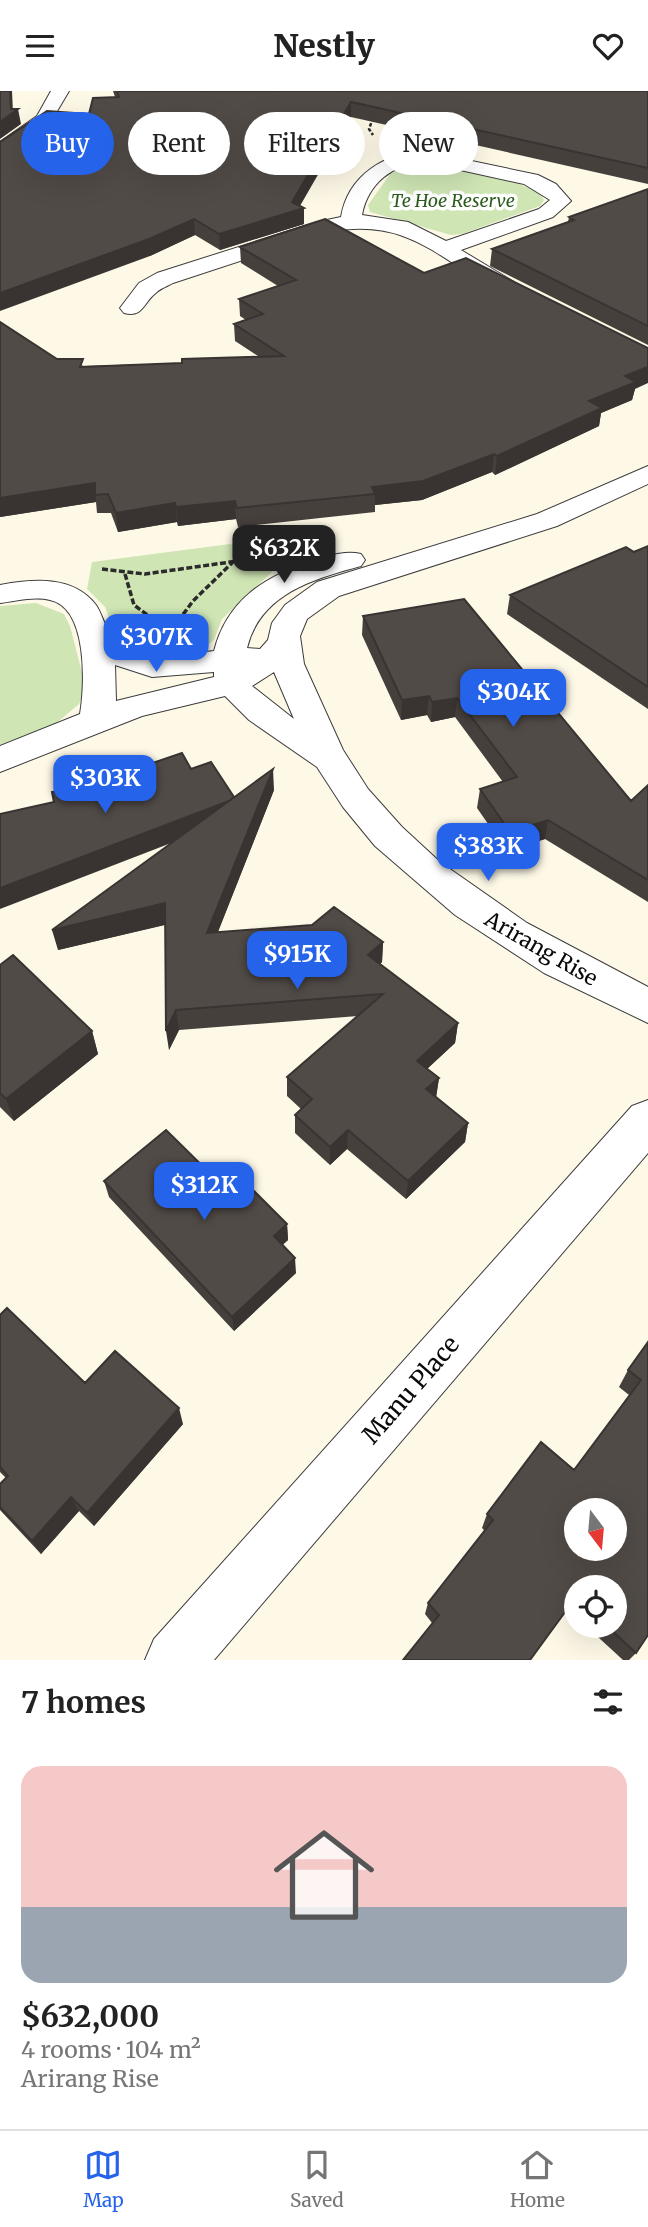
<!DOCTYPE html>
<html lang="en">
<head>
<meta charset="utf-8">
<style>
	:root { --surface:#fff; --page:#f6f6f6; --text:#222; --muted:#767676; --line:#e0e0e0; --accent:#2563eb }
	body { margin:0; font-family:Merriweather,serif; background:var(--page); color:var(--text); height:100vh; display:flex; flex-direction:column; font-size:26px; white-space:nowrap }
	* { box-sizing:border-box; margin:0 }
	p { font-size:23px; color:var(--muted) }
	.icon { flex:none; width:38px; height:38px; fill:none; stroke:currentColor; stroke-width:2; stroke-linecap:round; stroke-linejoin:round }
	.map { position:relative; height:1569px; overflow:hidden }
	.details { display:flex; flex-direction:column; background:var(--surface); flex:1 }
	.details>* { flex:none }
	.hud { position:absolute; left:21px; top:21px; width:607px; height:63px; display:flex; gap:14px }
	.needle { width:46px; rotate:164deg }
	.fabs { position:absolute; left:564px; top:1407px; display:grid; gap:14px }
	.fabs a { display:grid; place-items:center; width:63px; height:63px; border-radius:50%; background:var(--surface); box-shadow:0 7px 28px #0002; font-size:35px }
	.price { position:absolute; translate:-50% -60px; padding:0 16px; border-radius:14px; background:var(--accent); color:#fff; font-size:23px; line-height:46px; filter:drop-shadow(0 2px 4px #0008) }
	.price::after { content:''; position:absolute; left:50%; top:42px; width:21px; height:16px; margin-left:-10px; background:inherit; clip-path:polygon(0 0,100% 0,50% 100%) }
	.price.selected { background:#222; color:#fff }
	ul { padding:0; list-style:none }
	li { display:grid; align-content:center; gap:14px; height:371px; padding:0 21px }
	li+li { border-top:2px solid var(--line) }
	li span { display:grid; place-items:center; height:217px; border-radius:21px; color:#555 }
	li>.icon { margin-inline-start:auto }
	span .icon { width:126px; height:126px; fill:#fffc; stroke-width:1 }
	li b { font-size:30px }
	h2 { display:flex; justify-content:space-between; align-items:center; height:84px; padding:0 21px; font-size:30px }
	.pill { padding:0 24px; border-radius:32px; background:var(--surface); box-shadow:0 7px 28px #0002; font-size:24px; line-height:63px }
	.pill.selected { background:var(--accent); color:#fff }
	header { display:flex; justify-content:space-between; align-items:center; height:91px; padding:0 21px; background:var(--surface); font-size:32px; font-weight:800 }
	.tab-bar { display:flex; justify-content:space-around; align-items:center; height:98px; border-top:2px solid var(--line); background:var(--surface); font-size:19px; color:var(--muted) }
	.tab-bar a { display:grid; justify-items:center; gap:4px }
	.tab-bar .selected { color:var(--accent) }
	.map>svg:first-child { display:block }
</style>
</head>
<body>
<header><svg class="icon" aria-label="menu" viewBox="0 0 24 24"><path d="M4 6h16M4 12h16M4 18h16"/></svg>Nestly<svg class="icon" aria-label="heart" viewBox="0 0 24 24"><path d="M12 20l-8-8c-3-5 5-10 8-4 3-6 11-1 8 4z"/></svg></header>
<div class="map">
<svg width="648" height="1569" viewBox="0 0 648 1569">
	<rect width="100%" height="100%" fill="#fef9e7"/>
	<!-- green -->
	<path fill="#cfe5b4" d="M 418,71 C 440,71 537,90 544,109 L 540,115 L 462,143 L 451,144 L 370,121 L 368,114 L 393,79 Z
		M 230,453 L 257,462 L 272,481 L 222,528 L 214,549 L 197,562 L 168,568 L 141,561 L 117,547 L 105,516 L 87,498 L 92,471 Z
		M 36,512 L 64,523 L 70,535 L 86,597 L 79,613 L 53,635 L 0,655 L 0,515 Z"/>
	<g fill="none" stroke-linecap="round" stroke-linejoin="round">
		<!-- minor casing -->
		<g stroke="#3c3c3c" stroke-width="2">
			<path id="minor" d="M 51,0 L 69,0 L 50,32 L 0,66 L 0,51 L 37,25 Z
				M 424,60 L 538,84 L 556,93 L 571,110 L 553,126 L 461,159 L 514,191 L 517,196 L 514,201 L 498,201 C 436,165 406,126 328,141 L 173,192 C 168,195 161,197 157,201 C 143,211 144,227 124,222 L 120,217 L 139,192 L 157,182 L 317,131 L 341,126 C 348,84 385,62 424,60 ZM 424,71 L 524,93 L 550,109 L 539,118 L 446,150 L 408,131 L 362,124 C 368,92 393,73 424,71 Z
				M 648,375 L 648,393 L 557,435 L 339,505 L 307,528 L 300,545 L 304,573 L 343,659 L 368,698 L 402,736 L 440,771 L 527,832 L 648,896 L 648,932 L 544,882 L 455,824 L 375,755 L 343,716 L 317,676 L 249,629 L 225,605 L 142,625 L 0,681 L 0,655 L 80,623 C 85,594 88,517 50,509 C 34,505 16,510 0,512 L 0,494 C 33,488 73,484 96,514 C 101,521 103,531 108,538 C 114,548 133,558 144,562 C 165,571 192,562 214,560 C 227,509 265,485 313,470 C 329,465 345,459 361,463 L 365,469 L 361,475 C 313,488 260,503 247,557 L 260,558 L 268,549 L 272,532 L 285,514 L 317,491 L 537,423 ZM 115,574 L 152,586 L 214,581 L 214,586 L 116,610 ZM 274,581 L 294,628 L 252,595 Z
				M 648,1009 L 648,1062 L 214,1569 L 145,1569 L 154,1548 L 632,1015 Z"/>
		</g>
		<!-- path-far1 -->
		<path stroke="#2b2b2b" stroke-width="2.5" stroke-dasharray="3.5 2" stroke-linecap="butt" d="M 373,27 L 369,38 L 373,44"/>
		<!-- path -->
		<path stroke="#2b2b2b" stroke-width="3.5" stroke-dasharray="6 2.5" stroke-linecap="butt" d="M 102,478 L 145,483 L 245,469
			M 125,483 L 134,514 L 161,534
			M 173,537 L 193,510 L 233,471"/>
		<!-- minor -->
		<use href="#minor" fill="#fff" fill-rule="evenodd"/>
	</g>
	<!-- wall -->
	<path fill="#46403d" d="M 113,0 L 648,0 L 648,93 L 351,26 L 300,115 L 304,133 L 220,159 L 195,144 L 150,165 L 89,23 L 115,6 Z
		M 648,98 L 648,254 L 490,175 L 492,158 L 568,131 L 569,126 Z
		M 240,156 L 635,298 L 632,309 L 601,322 L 599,335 L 495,384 L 492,381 L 422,409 L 375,414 L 375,421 L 238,436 L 236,428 L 178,435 L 177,431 L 118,441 L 111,422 L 97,422 L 96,411 L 0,426 L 0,231 L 57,268 L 84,275 L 182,272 L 258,265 L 235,250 L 234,233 L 246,229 L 240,225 L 239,208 L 278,195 L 241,172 Z
		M 648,455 L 648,618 L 507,523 L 510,504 Z
		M 363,525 L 631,710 L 648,694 L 648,811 L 545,748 L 507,760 L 477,717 L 480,698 L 503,691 L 455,626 L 431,631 L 427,624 L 401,629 L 362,544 Z
		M 191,678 L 234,706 L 274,699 L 218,841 L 383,851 L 382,871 L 380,873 L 458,932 L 455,952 L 427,978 L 439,987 L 436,1006 L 468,1032 L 465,1051 L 406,1108 L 347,1058 L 330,1074 L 295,1042 L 295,1024 L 301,1018 L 287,1005 L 287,986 L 358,925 L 179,939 L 169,959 L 165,834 L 58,859 L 171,752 L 54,711 Z
		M 0,874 L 92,940 L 98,963 L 14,1030 L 0,1016 Z
		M 104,1090 L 235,1107 L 287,1133 L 288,1149 L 282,1154 L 296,1182 L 234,1240 L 109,1106 Z
		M 0,1224 L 85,1292 L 183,1333 L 94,1435 L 79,1420 L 41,1463 L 0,1419 L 0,1393 L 6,1387 L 0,1381 Z
		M 648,1251 L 636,1562 L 629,1569 L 623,1569 L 586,1535 L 614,1535 L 576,1496 L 576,1525 L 567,1517 L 432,1532 L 425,1523 L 428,1512 L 485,1440 L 482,1437 L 487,1423 L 574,1379 L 629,1304 L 619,1296 L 628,1279 Z"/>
	<!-- shaded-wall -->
	<path fill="#393432" d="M 10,0 L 12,0 L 13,22 L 18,18 L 21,33 L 0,48 L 0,31 Z
		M 351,11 L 351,26 L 297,119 L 304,117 L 304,133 L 220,159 L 219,143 L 292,111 Z
		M 194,128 L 195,144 L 150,165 L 0,220 L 0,202 Z
		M 648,276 L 648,292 L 635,298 L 632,309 L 601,322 L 599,335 L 495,384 L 497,365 L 589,310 L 625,285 Z
		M 494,363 L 492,381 L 422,409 L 375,414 L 375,403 L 372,396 Z
		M 95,392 L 96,411 L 0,426 L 0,407 Z
		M 235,410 L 236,428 L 178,435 L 176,416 Z
		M 175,412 L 177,431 L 118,441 L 116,422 Z
		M 429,605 L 427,624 L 401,629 L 402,609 Z
		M 457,607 L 455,626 L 431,631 L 432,611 Z
		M 273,678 L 274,699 L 209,863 L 207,842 Z
		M 235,708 L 236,727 L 0,818 L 0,797 Z
		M 548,729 L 545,748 L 507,760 L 510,741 Z
		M 165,812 L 168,833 L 58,859 L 52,839 Z
		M 383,851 L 382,871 L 367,884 L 368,864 Z
		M 176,919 L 179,939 L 169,959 L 166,940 Z
		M 458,932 L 455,952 L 415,989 L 417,970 Z
		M 92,940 L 98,963 L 14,1030 L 6,1008 Z
		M 439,987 L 436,1007 L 426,998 Z
		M 468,1032 L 465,1051 L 406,1108 L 408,1090 Z
		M 348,1039 L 347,1058 L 330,1074 L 330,1056 Z
		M 287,1133 L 288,1149 L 275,1161 L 274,1145 Z
		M 295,1167 L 296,1182 L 234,1240 L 232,1226 Z
		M 179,1317 L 183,1333 L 94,1435 L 87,1422 Z
		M 71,1406 L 79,1420 L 41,1463 L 32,1450 Z"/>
	<!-- building -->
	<path fill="#514b47" stroke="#393432" stroke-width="2" fill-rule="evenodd" d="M 0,0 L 10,0 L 11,18 L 18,18 L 0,31 Z
		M 117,0 L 648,0 L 648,77 L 351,11 L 292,111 L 304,117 L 219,143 L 194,128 L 149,148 L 0,202 L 0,51 L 47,20 L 89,23 L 93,7 L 119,6 Z
		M 648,98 L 648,235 L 492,158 L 574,129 L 569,126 Z
		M 325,128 L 424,182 L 466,167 L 648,257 L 648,276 L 625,285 L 636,291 L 589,310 L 602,317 L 497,365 L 494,363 L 423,390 L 372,396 L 375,403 L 237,417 L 235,410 L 176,416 L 175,412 L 116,422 L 108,403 L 95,404 L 95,392 L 0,407 L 0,231 L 57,268 L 83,268 L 80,276 L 182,272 L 182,268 L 284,265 L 234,233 L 263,223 L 239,208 L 296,189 L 240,156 Z
		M 648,455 L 648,596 L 510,504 L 626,456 L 634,461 Z
		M 464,508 L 631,710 L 648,694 L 648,789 L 548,729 L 510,741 L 480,698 L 517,686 L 457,607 L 432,611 L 429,605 L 402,609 L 363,525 Z
		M 182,662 L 191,678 L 211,671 L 234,706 L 229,710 L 0,797 L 0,723 L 54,711 L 52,701 L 88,694 Z
		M 273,678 L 207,842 L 312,834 L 334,816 L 383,851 L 368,864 L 458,932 L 417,970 L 439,987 L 426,998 L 468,1032 L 408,1090 L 348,1039 L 330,1056 L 295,1024 L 312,1008 L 287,986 L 383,903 L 176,919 L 166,940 L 165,812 L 52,839 Z
		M 13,864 L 92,940 L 6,1008 L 0,1002 L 0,874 Z
		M 166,1039 L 235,1107 L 249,1095 L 287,1133 L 274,1145 L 295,1167 L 232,1226 L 104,1090 Z
		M 7,1217 L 85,1292 L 115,1260 L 179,1317 L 87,1422 L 71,1406 L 32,1450 L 0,1416 L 0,1393 L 8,1385 L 0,1376 L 0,1224 Z
		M 648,1251 L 648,1544 L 636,1562 L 607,1535 L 614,1535 L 614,1496 L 576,1496 L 576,1506 L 530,1569 L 403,1569 L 439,1524 L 428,1512 L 493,1429 L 487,1423 L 541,1351 L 574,1379 L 641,1289 L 628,1279 ZM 576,1419 L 614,1419 L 614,1458 L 576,1458 Z"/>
	<g text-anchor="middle" stroke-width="7" stroke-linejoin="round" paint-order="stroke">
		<!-- far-park labels -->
		<g font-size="18" font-style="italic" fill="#2d5c1f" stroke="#fff">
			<text x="453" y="116">Te Hoe Reserve</text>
		</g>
		<!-- street labels -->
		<g font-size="21" fill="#090909" stroke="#fff">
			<text transform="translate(541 858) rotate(30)" y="7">Arirang Rise</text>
		</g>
		<!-- near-street labels -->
		<g font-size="24" fill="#090909" stroke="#fff">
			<text transform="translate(411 1299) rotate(-49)" y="8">Manu Place</text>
		</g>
	</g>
</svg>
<div class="fabs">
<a><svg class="needle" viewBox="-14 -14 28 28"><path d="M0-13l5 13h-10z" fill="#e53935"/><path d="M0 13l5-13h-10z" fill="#767676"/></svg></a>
<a><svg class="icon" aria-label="locate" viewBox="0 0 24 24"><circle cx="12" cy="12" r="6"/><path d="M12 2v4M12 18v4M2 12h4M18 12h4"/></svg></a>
</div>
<b class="price selected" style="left:284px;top:494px">$632K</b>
<b class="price" style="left:156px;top:583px">$307K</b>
<b class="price" style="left:513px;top:638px">$304K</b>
<b class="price" style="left:105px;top:724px">$303K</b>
<b class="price" style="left:488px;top:792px">$383K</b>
<b class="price" style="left:297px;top:900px">$915K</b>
<b class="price" style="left:204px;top:1131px">$312K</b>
<div class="hud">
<a class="pill selected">Buy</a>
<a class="pill">Rent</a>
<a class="pill">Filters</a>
<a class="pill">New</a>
</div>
</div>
<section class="details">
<h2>7 homes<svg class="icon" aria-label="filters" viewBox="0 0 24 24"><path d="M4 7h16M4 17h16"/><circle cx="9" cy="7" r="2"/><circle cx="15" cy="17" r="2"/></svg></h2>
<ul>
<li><span style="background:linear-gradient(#f6c9c9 65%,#9aa5b1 0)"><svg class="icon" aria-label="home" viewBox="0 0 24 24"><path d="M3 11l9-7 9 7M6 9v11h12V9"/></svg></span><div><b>$632,000</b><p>4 rooms · 104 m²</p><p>Arirang Rise</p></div></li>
</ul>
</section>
<nav class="tab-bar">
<a class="selected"><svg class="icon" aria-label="map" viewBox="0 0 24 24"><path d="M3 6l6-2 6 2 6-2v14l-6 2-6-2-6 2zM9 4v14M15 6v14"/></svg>Map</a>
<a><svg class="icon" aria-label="saved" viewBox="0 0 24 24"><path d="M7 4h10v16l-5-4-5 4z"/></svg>Saved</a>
<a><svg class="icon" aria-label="home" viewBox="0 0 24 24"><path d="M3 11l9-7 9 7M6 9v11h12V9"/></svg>Home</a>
</nav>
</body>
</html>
